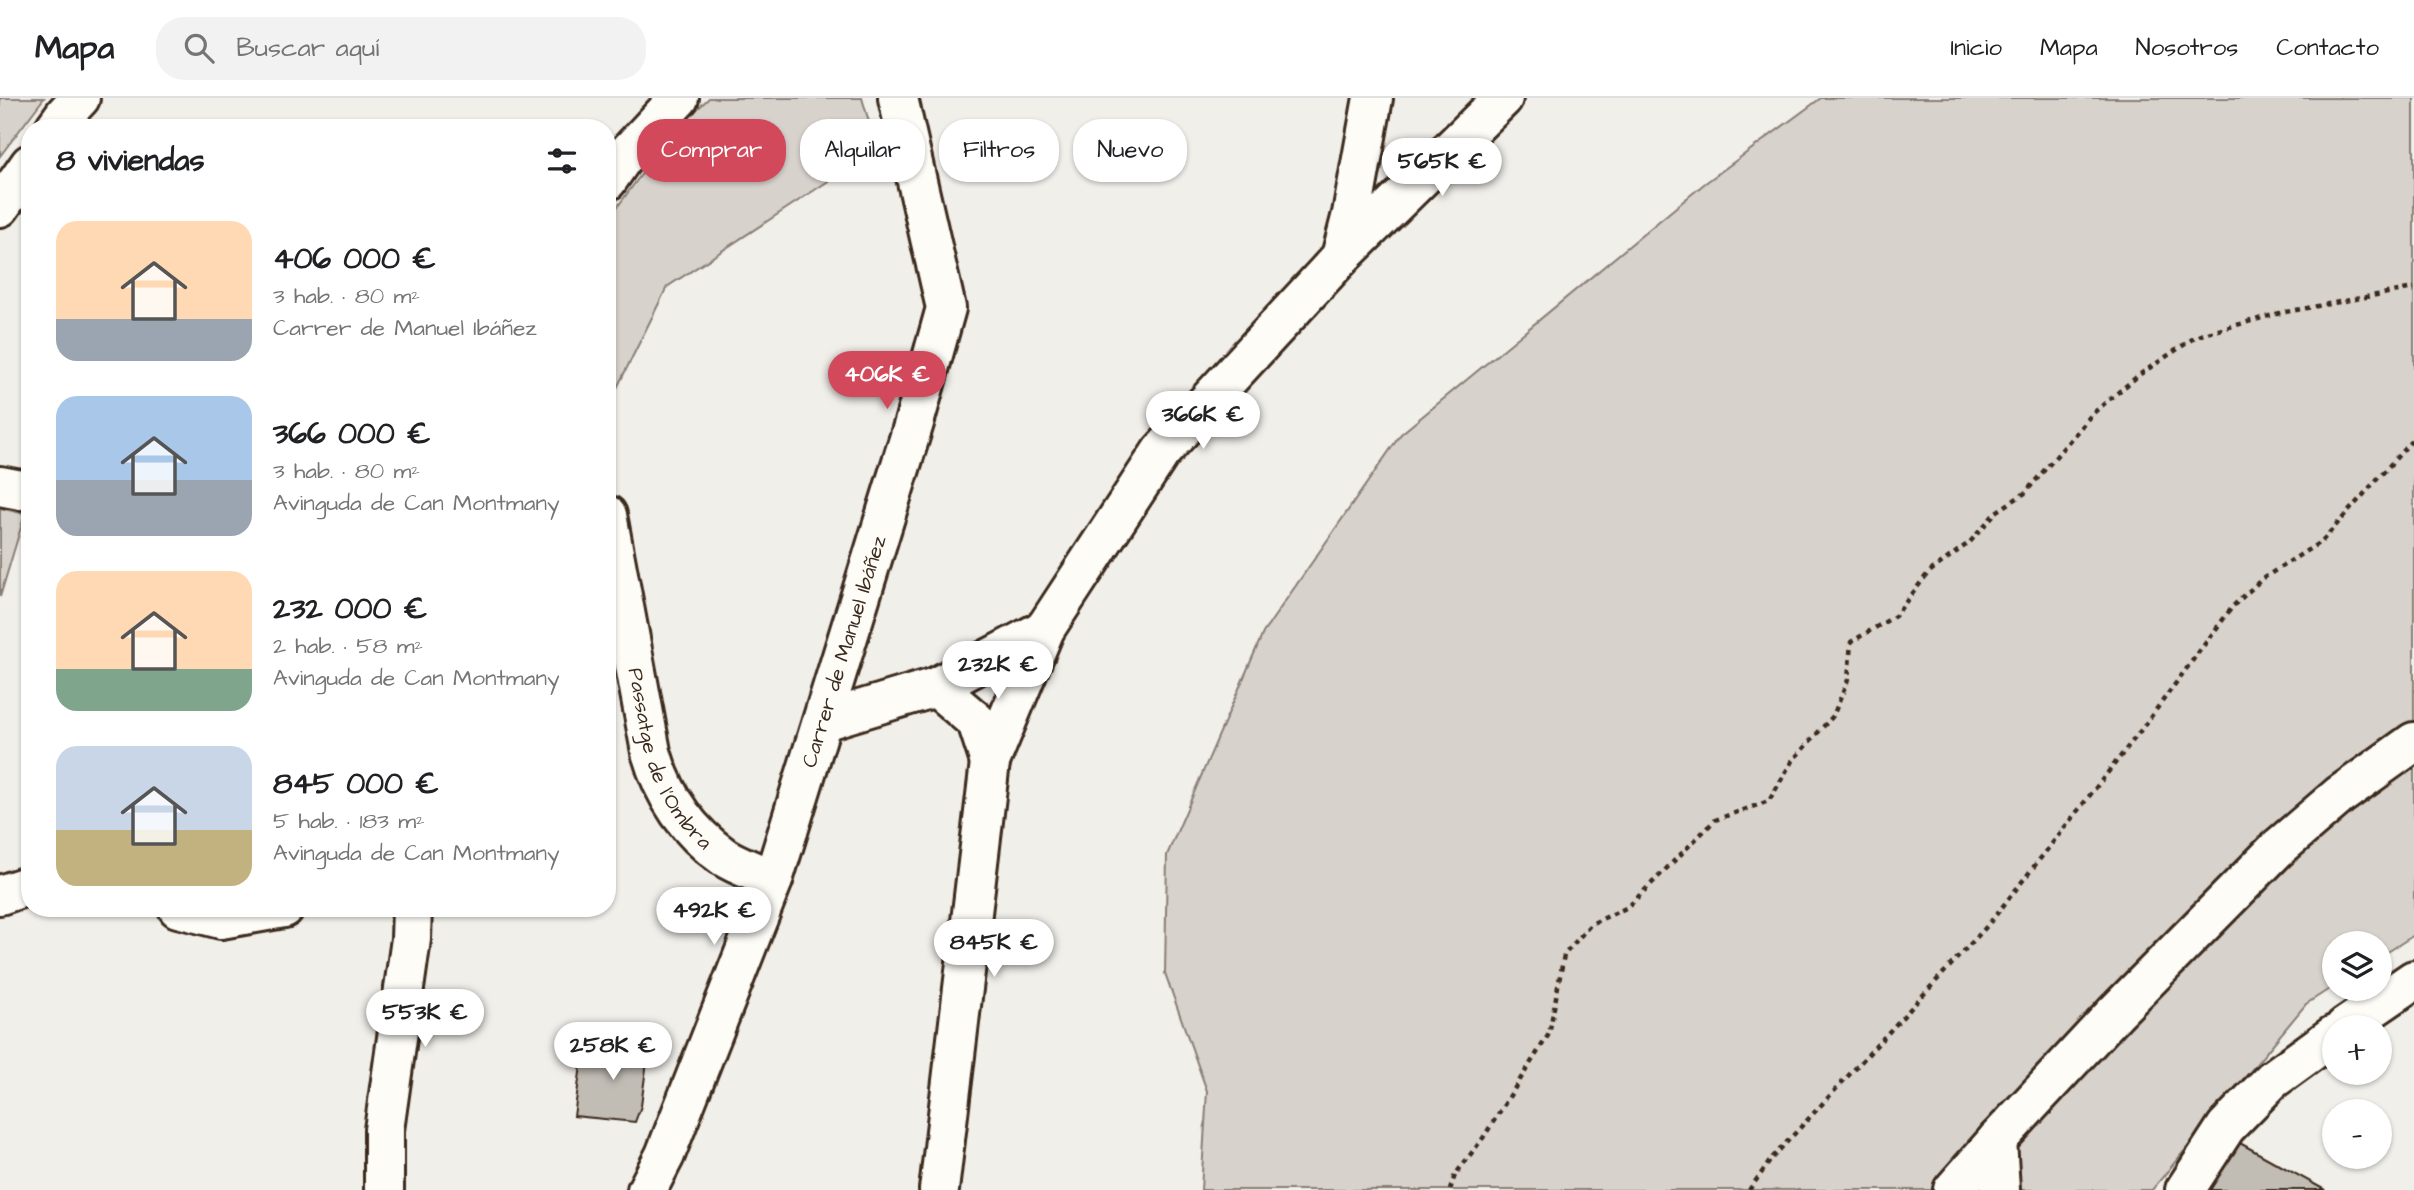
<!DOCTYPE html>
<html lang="es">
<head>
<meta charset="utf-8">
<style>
	:root { --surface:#fff; --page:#f2f2f2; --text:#202124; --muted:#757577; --line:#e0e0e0; --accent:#d1495b }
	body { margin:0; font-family:"Architects Daughter",sans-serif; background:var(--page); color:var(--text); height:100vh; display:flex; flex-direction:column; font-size:26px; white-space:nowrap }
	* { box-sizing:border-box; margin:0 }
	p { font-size:23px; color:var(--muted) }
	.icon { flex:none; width:38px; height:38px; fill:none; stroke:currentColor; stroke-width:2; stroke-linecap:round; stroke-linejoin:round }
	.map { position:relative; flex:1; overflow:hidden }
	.side { position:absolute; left:21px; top:21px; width:595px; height:798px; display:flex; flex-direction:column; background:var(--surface); border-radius:28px; box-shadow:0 2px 5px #0004 }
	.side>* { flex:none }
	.banner { position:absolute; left:637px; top:21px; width:665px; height:63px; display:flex; gap:14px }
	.buttons { position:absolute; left:2322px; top:833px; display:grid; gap:14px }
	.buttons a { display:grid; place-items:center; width:70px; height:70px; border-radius:50%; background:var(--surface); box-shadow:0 2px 5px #0004; font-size:35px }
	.price { position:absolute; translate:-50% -60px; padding:0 16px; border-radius:24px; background:#fff; color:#222; font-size:23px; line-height:46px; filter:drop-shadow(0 2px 4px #0008) }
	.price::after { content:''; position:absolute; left:50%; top:42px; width:21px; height:16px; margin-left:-10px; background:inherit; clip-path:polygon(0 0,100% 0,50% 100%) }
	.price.active { background:var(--accent); color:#fff }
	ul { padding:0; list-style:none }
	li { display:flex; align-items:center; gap:21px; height:175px; padding:0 35px }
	li span { display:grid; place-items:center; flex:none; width:196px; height:140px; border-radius:21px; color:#555 }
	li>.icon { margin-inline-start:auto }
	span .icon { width:84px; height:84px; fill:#fffc; stroke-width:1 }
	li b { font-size:30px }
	h2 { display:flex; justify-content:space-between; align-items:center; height:84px; padding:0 35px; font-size:30px }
	.tag { padding:0 24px; border-radius:28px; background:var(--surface); box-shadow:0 2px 5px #0004; font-size:24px; line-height:63px }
	.tag.active { background:var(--accent); color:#fff }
	header { display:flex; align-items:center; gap:42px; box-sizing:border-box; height:98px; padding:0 35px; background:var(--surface); border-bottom:2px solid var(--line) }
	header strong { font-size:33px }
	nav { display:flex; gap:38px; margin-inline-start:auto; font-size:24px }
	.search { width:490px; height:63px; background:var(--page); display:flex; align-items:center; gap:18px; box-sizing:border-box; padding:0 24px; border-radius:28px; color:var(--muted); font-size:26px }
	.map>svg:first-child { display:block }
</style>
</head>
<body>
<header>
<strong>Mapa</strong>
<div class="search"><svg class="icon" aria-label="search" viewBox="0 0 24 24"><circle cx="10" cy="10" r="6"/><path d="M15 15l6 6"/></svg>Buscar aquí</div>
<nav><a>Inicio</a><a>Mapa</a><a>Nosotros</a><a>Contacto</a></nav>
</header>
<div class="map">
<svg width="2414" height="1092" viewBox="0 0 2414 1092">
	<rect width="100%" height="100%" fill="#f1efea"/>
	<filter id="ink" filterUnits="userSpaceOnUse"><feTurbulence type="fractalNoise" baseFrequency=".0143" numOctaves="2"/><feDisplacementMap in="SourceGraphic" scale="14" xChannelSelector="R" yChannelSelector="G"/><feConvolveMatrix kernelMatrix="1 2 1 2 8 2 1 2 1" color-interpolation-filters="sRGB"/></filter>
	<g filter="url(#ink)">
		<!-- green -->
		<path fill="#d7d2cc" stroke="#897e75" stroke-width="2" d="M 0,0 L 44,0 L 0,58 Z
			M 709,0 L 862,0 L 877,51 L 667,189 L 614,296 L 607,306 L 607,123 L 671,36 Z
			M 1821,0 L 2414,0 L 2414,837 L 2380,859 L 2380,845 L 2334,845 L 2334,888 L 2306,906 L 2152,1092 L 1201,1092 L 1207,993 L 1165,875 L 1167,757 L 1263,535 L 1401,336 L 1704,86 Z
			M 0,410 L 25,416 L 0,499 Z"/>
		<!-- building -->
		<path fill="#c1bcb4" stroke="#3b2a1e" stroke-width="2" d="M 599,936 L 616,937 L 616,945 L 649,948 L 641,1008 L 635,1024 L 574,1018 L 581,967 L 596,969 Z
			M 2229,1039 L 2325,1092 L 2199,1092 Z"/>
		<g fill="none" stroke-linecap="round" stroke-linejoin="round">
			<!-- minor casing -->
			<g stroke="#3b2a1e" stroke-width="44">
				<g id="minor">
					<path d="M 55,30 L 65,16 L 80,0"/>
					<path d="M 607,83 L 622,61 L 679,0"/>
					<path d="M 0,109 L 30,66"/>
					<path d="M 1341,159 L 1352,116 L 1373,0"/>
					<path d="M 0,388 L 21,392 L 30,390"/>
					<path id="s1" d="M 607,417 L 651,654 C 663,696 687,733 724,759 C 738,768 757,774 773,782"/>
					<path d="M 936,589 L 977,624 L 990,664"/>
					<path d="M 823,623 L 936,589 L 1045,531"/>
					<path d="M 0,797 L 30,787"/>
					<path d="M 178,810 L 221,821 L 284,810"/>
					<path d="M 2345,929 L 2414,882"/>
					<path d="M 1997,1042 L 2000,1092"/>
					<path d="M 384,1092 L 384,1032 L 411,841 L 412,810"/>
					<path id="s2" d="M 647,1092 L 665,1057 L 773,782 L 914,325 L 946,210 L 898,0"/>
					<path d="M 939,1092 L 990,664 L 1045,531 L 1161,354 L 1341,159 L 1503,0"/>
					<path d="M 1953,1092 L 1997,1042"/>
					<path d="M 2185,1092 L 2226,1029 L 2272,982 L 2334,937"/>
				</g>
			</g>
			<!-- major casing -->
			<g stroke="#3b2a1e" stroke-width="44">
				<path id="major" d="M 1997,1042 L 2115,915 L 2277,751 L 2340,697 L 2414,644"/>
			</g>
			<!-- path -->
			<path stroke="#3b2a1e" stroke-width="4.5" stroke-dasharray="5 5" stroke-linecap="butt" d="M 1450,1092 L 1455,1077 L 1483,1040 L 1549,936 L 1564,857 L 1591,826 L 1628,809 L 1715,722 L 1769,703 L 1792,663 L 1833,618 L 1848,582 L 1851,544 L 1895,518 L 1929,474 L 1970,444 L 1996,414 L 2025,395 L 2092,316 L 2139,277 L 2197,238 L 2280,215 L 2414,190
				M 1749,1092 L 1773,1059 L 1988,827 L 2138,636 L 2233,508 L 2262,481 L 2322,443 L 2414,340"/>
			<!-- minor -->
			<use href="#minor" stroke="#fdfcf7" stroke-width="38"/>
			<!-- major -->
			<use href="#major" stroke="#fdfcf7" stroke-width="38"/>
		</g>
	</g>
	<g text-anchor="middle" stroke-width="5" stroke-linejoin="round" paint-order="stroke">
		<!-- street labels -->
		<g font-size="21" fill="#3b2a1e" stroke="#fdfcf7">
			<text dy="7" stroke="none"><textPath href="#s2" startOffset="574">Carrer de Manuel Ibáñez</textPath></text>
			<text dy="7" stroke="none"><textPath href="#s1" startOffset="254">Passatge de l'Ombra</textPath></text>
		</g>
	</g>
</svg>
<div class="buttons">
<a><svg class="icon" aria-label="layers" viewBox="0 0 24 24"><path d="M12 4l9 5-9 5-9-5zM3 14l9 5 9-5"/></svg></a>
<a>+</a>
<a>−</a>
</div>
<b class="price" style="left:1442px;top:100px">565K €</b>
<b class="price active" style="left:887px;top:313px">406K €</b>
<b class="price" style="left:1203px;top:353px">366K €</b>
<b class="price" style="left:998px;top:603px">232K €</b>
<b class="price" style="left:714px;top:849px">492K €</b>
<b class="price" style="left:994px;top:881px">845K €</b>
<b class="price" style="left:425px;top:951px">553K €</b>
<b class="price" style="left:613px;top:984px">258K €</b>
<div class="banner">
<a class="tag active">Comprar</a>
<a class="tag">Alquilar</a>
<a class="tag">Filtros</a>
<a class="tag">Nuevo</a>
</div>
<section class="side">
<h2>8 viviendas<svg class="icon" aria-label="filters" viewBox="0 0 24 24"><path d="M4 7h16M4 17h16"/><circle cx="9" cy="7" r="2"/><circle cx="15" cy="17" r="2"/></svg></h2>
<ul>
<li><span style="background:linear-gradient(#ffd9b3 70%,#9aa5b1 0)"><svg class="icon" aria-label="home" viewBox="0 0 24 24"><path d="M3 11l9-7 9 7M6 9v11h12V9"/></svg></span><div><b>406 000 €</b><p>3 hab. · 80 m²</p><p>Carrer de Manuel Ibáñez</p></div></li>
<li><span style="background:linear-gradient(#a9c7e8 60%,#9aa5b1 0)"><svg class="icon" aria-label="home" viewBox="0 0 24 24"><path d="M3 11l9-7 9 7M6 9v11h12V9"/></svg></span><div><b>366 000 €</b><p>3 hab. · 80 m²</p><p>Avinguda de Can Montmany</p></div></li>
<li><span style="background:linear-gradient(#ffd9b3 70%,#7fa58c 0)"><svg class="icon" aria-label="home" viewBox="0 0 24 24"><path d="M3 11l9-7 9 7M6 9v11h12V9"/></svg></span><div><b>232 000 €</b><p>2 hab. · 58 m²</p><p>Avinguda de Can Montmany</p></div></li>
<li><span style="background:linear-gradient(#c9d6e8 60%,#c2b280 0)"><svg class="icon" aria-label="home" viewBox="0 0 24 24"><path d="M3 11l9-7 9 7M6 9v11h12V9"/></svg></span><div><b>845 000 €</b><p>5 hab. · 183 m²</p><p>Avinguda de Can Montmany</p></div></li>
</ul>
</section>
</div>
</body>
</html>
